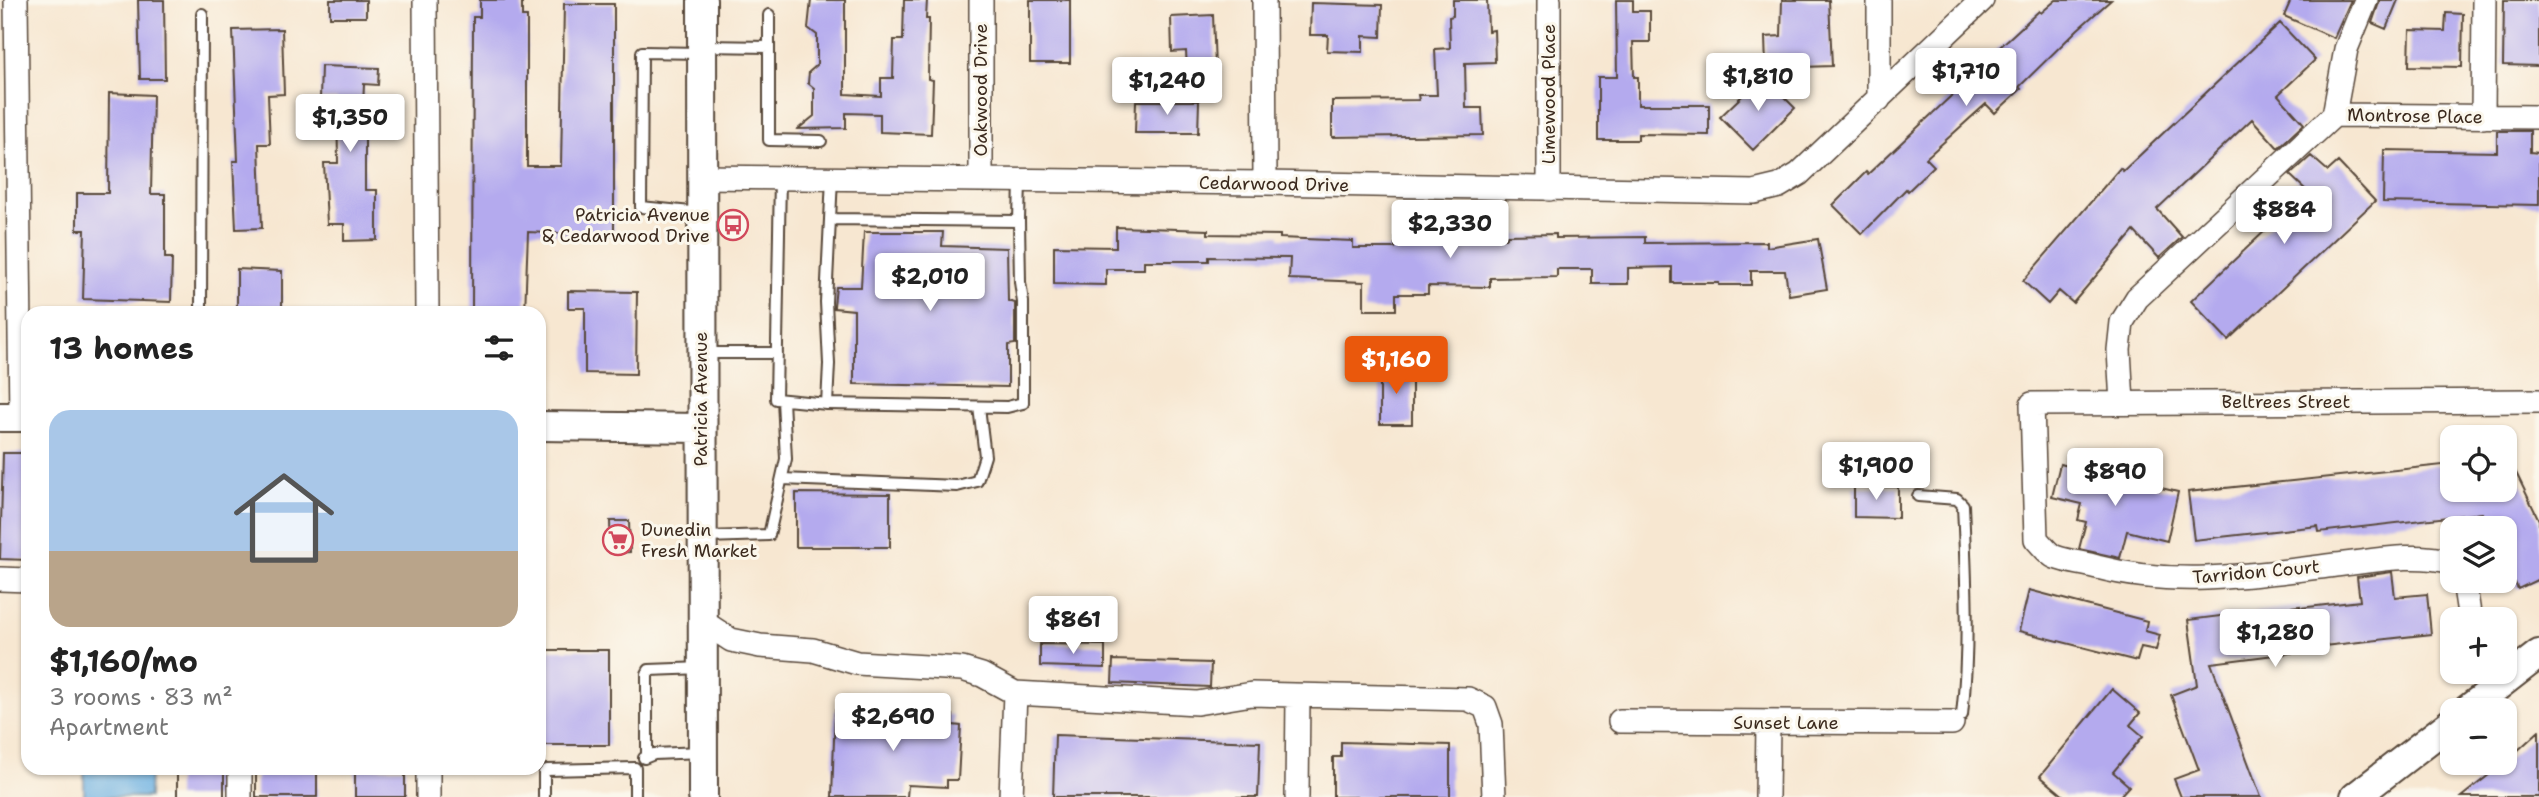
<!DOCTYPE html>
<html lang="en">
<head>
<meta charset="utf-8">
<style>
	:root { --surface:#fff; --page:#f2f2f2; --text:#222; --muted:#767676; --accent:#ea580c }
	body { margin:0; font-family:"Shantell Sans",sans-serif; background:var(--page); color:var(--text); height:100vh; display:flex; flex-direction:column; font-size:26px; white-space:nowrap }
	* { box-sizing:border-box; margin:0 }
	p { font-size:23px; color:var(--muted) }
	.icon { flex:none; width:38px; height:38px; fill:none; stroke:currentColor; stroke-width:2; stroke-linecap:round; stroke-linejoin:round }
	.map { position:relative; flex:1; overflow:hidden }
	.sheet { position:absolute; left:21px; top:306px; width:525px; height:469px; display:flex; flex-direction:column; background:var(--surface); border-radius:21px; box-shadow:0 2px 5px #0004 }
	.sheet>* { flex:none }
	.fabs { position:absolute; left:2440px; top:425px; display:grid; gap:14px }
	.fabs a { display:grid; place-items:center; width:77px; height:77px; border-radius:14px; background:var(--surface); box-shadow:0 2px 5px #0004; font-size:35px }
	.price { position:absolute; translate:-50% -60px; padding:0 16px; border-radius:7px; background:#fff; color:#222; font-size:23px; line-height:46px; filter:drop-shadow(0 2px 4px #0008) }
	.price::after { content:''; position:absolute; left:50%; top:42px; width:21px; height:16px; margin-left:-10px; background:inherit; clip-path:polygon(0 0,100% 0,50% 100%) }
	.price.on { background:var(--accent); color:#fff }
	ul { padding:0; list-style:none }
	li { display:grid; align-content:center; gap:14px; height:371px; padding:0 28px }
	li span { display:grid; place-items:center; height:217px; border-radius:21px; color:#555 }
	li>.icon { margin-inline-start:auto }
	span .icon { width:126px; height:126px; fill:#fffc; stroke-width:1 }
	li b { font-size:30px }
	h2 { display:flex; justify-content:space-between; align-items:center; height:84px; padding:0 28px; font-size:30px }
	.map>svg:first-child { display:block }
</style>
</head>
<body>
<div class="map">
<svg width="2539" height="797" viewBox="0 0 2539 797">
	<rect width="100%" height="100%" fill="#fbf7ec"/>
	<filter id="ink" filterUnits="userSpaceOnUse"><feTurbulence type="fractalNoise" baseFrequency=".0143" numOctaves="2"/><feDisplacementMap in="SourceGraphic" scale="14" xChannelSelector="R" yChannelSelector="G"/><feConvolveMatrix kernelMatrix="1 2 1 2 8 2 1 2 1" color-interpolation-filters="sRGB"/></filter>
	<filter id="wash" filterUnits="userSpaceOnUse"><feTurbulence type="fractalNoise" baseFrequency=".00686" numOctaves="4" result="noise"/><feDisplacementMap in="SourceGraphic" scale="28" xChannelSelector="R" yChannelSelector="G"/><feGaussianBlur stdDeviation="1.57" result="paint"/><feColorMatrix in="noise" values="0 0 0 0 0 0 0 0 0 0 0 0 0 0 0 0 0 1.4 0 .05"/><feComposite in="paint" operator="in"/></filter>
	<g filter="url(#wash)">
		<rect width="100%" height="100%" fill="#f7e7d1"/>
		<!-- water -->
		<path fill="#6db1e2" stroke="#546e80" stroke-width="2" d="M 84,768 L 150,768 L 149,797 L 84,797 Z"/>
		<g id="blocks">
			<!-- building -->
			<path fill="#b4aaee" d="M 138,0 L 164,0 L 165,79 L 140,79 Z
				M 330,0 L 366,0 L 366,17 L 330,17 Z
				M 480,0 L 522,0 L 522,17 L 527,17 L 527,166 L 561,166 L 564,4 L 614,4 L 614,236 L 528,232 L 525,313 L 472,313 L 473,17 L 480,17 Z
				M 811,0 L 845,0 L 845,94 L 881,96 L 881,78 L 893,78 L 894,40 L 903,40 L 904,0 L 927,0 L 926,19 L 929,19 L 928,79 L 933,80 L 931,134 L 880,132 L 880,114 L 846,113 L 846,128 L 798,129 L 814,116 L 814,88 L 808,83 L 809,72 L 817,65 L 817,35 L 808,28 Z
				M 1030,0 L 1070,0 L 1070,63 L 1030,63 Z
				M 1453,0 L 1487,0 L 1488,31 L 1494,30 L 1495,62 L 1465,63 L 1466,108 L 1482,108 L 1483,135 L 1332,137 L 1332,101 L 1419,100 L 1418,95 L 1437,95 L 1435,49 L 1450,48 L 1449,17 L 1453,16 Z
				M 1616,0 L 1633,0 L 1633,11 L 1650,11 L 1650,42 L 1633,42 L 1634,77 L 1638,77 L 1638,105 L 1709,105 L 1709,135 L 1638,134 L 1638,140 L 1598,140 L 1598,77 L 1617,77 Z
				M 1782,0 L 1829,0 L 1832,66 L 1766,68 L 1765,37 L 1781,36 Z
				M 2056,0 L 2111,0 L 2078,29 L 2019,87 L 2021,89 L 1995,113 L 1986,104 L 1926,158 L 1934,166 L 1908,191 L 1906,189 L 1862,234 L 1833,205 L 1866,172 L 1868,174 L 1966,82 L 1964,80 L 2039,11 L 2041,13 Z
				M 2291,0 L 2351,0 L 2334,38 L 2284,16 Z
				M 2380,0 L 2398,0 L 2386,29 L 2372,23 Z
				M 2504,0 L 2539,0 L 2539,66 L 2503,65 Z
				M 1311,3 L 1382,5 L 1381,37 L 1363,36 L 1363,52 L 1327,51 L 1328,35 L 1310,35 Z
				M 2446,13 L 2463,14 L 2462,67 L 2409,66 L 2410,30 L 2445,31 Z
				M 1213,15 L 1215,68 L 1187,69 L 1186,51 L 1172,52 L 1171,17 Z
				M 2280,23 L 2315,60 L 2278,95 L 2304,124 L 2278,148 L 2252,119 L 2157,209 L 2182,237 L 2159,258 L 2134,231 L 2073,303 L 2059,291 L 2048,304 L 2023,281 L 2120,168 L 2123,171 Z
				M 282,29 L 284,94 L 268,95 L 270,144 L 259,144 L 262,228 L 236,229 L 233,161 L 238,161 L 233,30 Z
				M 321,66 L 379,68 L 378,85 L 364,84 L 362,128 L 365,128 L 365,190 L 377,190 L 377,240 L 344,241 L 344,224 L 327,224 L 324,163 L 338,163 L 337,99 L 320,99 Z
				M 1763,76 L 1795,108 L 1753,150 L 1720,117 Z
				M 109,93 L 153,95 L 151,194 L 165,194 L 165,258 L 172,258 L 171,302 L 83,299 L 85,230 L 77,230 L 77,193 L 108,193 Z
				M 1136,101 L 1199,101 L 1198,133 L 1135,133 Z
				M 2497,131 L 2530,131 L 2530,152 L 2539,153 L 2539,205 L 2383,202 L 2384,150 L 2497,152 Z
				M 2311,156 L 2328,171 L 2338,162 L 2375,201 L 2228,340 L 2191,301 L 2307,191 L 2290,175 Z
				M 1116,227 L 1208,230 L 1208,234 L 1280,235 L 1280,238 L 1353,241 L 1353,248 L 1395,248 L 1395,232 L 1427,232 L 1427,237 L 1507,238 L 1507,235 L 1556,234 L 1556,238 L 1645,237 L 1645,243 L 1767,242 L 1767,247 L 1818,239 L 1827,289 L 1789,295 L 1785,271 L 1751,271 L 1751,285 L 1719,285 L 1719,283 L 1672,283 L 1672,267 L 1628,268 L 1628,284 L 1592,284 L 1592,269 L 1557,269 L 1557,277 L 1490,278 L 1490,287 L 1428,286 L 1428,294 L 1396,294 L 1396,310 L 1364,310 L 1364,282 L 1289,279 L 1290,258 L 1209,257 L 1209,261 L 1144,261 L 1144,269 L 1106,269 L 1106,285 L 1054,284 L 1054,246 L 1116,247 Z
				M 864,232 L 943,232 L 942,246 L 1007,248 L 1008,301 L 1015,303 L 1015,344 L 1008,345 L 1008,387 L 854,384 L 854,310 L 834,308 L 834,306 L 836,287 L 861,287 Z
				M 237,269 L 282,271 L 282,313 L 237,313 Z
				M 568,291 L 637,292 L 636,374 L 585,373 L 585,308 L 568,308 Z
				M 1380,367 L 1412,367 L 1412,424 L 1380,424 Z
				M 2504,448 L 2539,520 L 2539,579 L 2518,589 L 2504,560 L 2504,528 L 2489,528 L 2482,513 L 2319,532 L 2318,526 L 2194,540 L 2188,492 L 2452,464 L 2452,490 L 2504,490 Z
				M 3,453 L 28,453 L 28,560 L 0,559 Z
				M 2060,464 L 2178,492 L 2167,541 L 2127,531 L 2120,558 L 2079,549 L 2086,522 L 2078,520 L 2082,504 L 2052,497 Z
				M 1854,487 L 1898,487 L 1898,518 L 1854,517 Z
				M 796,493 L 890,494 L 890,547 L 796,547 Z
				M 610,521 L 629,521 L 630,552 L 611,553 Z
				M 2392,572 L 2395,597 L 2427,594 L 2431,634 L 2305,648 L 2306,651 L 2211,663 L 2261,797 L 2181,797 L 2174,779 L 2199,770 L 2171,695 L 2197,685 L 2188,620 L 2300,606 L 2300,608 L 2360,601 L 2357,577 Z
				M 2029,590 L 2147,621 L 2145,631 L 2160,635 L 2156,650 L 2141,647 L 2137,661 L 2019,631 Z
				M 1040,644 L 1105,645 L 1105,668 L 1040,666 Z
				M 539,650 L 609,650 L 609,745 L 539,745 Z
				M 1113,660 L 1211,663 L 1210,687 L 1112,683 Z
				M 2112,689 L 2140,713 L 2130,725 L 2143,736 L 2113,772 L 2129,786 L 2119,797 L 2065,797 L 2040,776 Z
				M 835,710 L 953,715 L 953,725 L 961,726 L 958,780 L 947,780 L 947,787 L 908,785 L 907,797 L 832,797 Z
				M 2539,731 L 2539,797 L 2461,797 L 2504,763 Z
				M 1055,735 L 1260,742 L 1258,797 L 1053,797 Z
				M 1341,742 L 1450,745 L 1450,797 L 1333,797 L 1333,757 L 1341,757 Z
				M 177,768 L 224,768 L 224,797 L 177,797 Z
				M 256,768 L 317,768 L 317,797 L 256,797 Z
				M 355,768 L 405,768 L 405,797 L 355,797 Z"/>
		</g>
	</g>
	<g filter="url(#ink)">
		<use href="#blocks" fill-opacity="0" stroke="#574639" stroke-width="2"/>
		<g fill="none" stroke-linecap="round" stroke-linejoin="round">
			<!-- service casing -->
			<g stroke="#574639" stroke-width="14">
				<path id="service" d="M 704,46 L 769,47 L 769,140 L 821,141
					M 769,47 L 769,15
					M 701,53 L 642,52 L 641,207 L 701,213
					M 780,178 L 776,399 L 827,404 L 829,364 L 826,302 L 832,178
					M 830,219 L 1019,221 L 1020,180
					M 201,313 L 202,14
					M 703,353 L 777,353
					M 827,404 L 1007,407 L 1023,403 L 1023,302 L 1020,282 L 1019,221
					M 782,479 L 957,486 L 977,481 L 985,456 L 979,407
					M 1918,496 L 1957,499 L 1963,505 C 1966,575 1970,645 1962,715 L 1952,723
					M 705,537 L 769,535 L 786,459 L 783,400
					M 647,756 L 647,674 L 649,670 L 703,668
					M 644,758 L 654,754 L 701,752
					M 544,797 L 544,773 L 547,770 L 635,768 L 635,797"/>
			</g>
			<!-- minor casing -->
			<g stroke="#574639" stroke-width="26">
				<path id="minor" d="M 16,0 L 21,417
					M 425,0 L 427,313
					M 981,0 L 981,180
					M 1264,0 L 1265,183
					M 1549,0 L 1549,189
					M 1879,0 L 1879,99
					M 2334,115 L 2346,49 L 2366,0
					M 2483,117 L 2484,0
					M 701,177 L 1265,183 L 1754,192 L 1779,186 L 1799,174 L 1982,0
					M 2122,403 L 2119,350 L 2122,322 L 2137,298 L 2334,115 L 2539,117
					M 2452,562 C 2414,552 2374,561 2335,565 C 2256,575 2176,588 2097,567 C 2084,563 2068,562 2055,557 C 2048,554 2042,545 2036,539 L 2032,404 L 2539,401
					M 0,579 L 28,580
					M 2464,581 L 2470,620
					M 702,621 L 731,640 L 760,646 L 813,650 L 857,663 L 962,669 L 982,675 L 1015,693 L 1197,703 L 1252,694 L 1468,699 L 1485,707 L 1491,724 L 1494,797
					M 1620,721 L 1952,723
					M 240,768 L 240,797
					M 428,768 L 428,797
					M 1011,797 L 1015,693
					M 1297,797 L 1298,696
					M 1767,797 L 1768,723"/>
			</g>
			<!-- tertiary casing -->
			<g stroke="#574639" stroke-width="32">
				<path id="tertiary" d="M 702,0 L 703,797
					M 0,417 L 28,417
					M 539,426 L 701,428
					M 2467,710 L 2539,654
					M 2355,797 L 2452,722"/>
			</g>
			<!-- service -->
			<use href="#service" stroke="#fff" stroke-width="10"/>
			<!-- minor -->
			<use href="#minor" stroke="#fff" stroke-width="23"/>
			<!-- tertiary -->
			<use href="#tertiary" stroke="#fff" stroke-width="28"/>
		</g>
	</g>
	<!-- icons -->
	<defs>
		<g id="bus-ring" transform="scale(1.575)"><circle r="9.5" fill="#fbf7ec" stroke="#d1495b" stroke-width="1.5"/><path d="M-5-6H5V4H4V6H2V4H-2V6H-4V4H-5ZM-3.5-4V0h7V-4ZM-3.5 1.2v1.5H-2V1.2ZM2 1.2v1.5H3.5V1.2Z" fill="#d1495b"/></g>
		<g id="supermarket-ring" transform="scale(1.575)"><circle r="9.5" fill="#fbf7ec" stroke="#d1495b" stroke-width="1.5"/><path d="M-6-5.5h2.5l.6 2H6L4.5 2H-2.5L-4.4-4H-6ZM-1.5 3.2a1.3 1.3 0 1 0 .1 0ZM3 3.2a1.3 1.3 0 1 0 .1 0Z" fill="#d1495b"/></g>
	</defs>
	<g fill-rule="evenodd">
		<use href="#bus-ring" x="733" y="225"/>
		<use href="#supermarket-ring" x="618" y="540"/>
	</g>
	<g text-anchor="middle" stroke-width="6" stroke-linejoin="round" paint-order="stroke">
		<!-- street labels -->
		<g font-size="18" fill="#3b2a1e" stroke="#fbf7ec">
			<text transform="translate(981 90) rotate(-90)" y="6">Oakwood Drive</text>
			<text transform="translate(1549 94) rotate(-90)" y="6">Limewood Place</text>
			<text transform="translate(2415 116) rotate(1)" y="6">Montrose Place</text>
			<text transform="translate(1274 184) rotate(1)" y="6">Cedarwood Drive</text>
			<text transform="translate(701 399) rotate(-90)" y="6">Patricia Avenue</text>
			<text x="2286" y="408">Beltrees Street</text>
			<text transform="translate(2256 572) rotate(-5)" y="6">Tarridon Court</text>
			<text x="1786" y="729">Sunset Lane</text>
		</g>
		<!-- poi labels -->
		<g font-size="18" fill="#3b2a1e" stroke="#fbf7ec" text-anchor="end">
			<text x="710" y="221">Patricia Avenue<tspan x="710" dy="21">&amp; Cedarwood Drive</tspan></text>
			<text x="641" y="536" text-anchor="start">Dunedin<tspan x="641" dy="21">Fresh Market</tspan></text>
		</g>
	</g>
</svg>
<div class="fabs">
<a><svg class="icon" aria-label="locate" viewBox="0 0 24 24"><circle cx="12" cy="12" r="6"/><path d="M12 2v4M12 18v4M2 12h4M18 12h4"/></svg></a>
<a><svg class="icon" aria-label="layers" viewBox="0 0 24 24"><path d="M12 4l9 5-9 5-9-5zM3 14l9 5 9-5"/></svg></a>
<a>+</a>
<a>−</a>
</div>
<b class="price" style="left:1966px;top:108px">$1,710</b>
<b class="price" style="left:1758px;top:113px">$1,810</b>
<b class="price" style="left:1167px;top:117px">$1,240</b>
<b class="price" style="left:350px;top:154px">$1,350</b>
<b class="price" style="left:2284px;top:246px">$884</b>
<b class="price" style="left:1450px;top:260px">$2,330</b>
<b class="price" style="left:930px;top:313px">$2,010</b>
<b class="price on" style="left:1396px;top:396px">$1,160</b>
<b class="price" style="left:1876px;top:502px">$1,900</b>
<b class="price" style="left:2115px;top:508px">$890</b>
<b class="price" style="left:1073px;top:656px">$861</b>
<b class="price" style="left:2275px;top:669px">$1,280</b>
<b class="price" style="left:893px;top:753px">$2,690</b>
<section class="sheet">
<h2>13 homes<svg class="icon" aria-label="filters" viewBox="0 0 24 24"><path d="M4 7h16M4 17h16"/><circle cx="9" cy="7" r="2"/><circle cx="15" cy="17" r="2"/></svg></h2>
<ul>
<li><span style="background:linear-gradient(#a9c7e8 65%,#b9a48a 0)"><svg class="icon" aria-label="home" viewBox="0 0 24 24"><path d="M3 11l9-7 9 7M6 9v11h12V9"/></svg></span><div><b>$1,160/mo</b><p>3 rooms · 83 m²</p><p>Apartment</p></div></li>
</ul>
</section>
</div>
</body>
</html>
